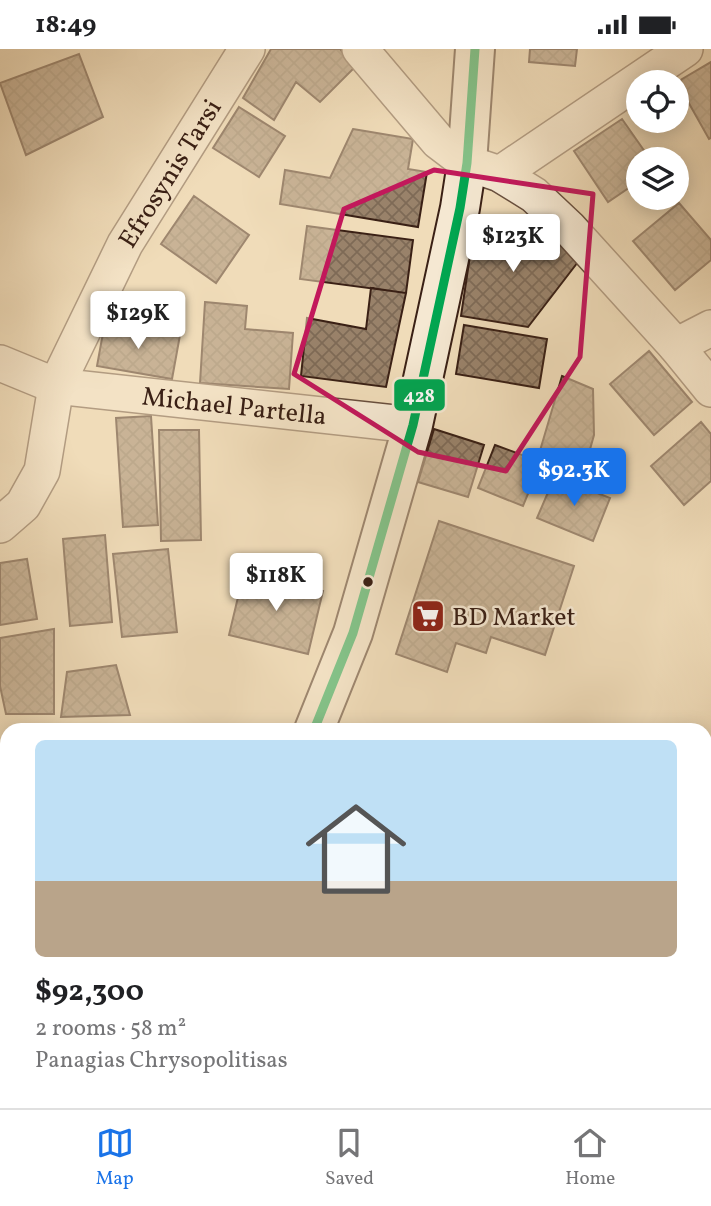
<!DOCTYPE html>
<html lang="en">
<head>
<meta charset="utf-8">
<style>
	:root { --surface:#fff; --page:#f2f2f2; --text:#202124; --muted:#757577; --line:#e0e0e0; --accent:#1a73e8 }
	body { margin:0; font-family:Vollkorn,serif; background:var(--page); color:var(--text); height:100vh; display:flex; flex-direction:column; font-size:26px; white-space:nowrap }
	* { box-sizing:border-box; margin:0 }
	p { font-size:23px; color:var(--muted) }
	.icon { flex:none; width:38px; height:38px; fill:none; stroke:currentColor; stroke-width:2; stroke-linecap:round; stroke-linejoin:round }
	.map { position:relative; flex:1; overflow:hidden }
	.panel { position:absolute; left:0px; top:674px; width:712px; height:387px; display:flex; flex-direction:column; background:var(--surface); border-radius:21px 21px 0 0; box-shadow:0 4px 18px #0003 }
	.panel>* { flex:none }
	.buttons { position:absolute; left:626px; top:21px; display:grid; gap:14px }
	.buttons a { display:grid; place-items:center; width:63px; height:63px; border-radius:50%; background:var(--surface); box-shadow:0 4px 18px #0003; font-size:35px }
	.price { position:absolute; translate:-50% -60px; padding:0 16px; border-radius:7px; background:#fff; color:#222; font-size:23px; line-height:46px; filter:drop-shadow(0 2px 4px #0008) }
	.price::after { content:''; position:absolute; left:50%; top:42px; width:21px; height:16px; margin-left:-10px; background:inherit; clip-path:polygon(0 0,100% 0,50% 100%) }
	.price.on { background:var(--accent); color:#fff }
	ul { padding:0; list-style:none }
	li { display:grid; align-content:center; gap:14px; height:371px; padding:0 35px }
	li+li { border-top:2px solid var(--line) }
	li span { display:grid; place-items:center; height:217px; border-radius:10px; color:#555 }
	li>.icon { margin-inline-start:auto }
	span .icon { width:126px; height:126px; fill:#fffc; stroke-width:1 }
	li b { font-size:30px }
	.status { display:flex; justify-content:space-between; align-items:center; height:49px; padding:0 35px; background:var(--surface); direction:ltr }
	.status svg { height:19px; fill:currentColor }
	.dock { display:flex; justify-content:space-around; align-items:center; height:98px; border-top:2px solid var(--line); background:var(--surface); font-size:19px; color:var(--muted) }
	.dock a { display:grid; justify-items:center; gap:4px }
	.dock .on { color:var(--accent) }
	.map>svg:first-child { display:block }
</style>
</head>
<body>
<div class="status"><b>18:49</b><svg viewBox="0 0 49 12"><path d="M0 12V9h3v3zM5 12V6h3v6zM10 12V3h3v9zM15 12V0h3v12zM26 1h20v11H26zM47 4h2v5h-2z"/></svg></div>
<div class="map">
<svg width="711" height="1059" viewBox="0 0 711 1059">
	<defs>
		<pattern id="building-cross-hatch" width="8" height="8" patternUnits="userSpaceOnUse" patternTransform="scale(1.75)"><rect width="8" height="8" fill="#99826a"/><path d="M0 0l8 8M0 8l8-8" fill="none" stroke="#7e6a56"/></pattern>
	</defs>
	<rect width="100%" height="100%" fill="#f0dcb9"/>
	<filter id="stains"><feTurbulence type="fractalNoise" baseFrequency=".00286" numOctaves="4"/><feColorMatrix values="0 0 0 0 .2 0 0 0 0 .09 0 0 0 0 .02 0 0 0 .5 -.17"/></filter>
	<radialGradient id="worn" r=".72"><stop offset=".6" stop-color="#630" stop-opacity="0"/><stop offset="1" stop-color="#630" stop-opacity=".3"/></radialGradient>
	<!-- building -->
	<path fill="url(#building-cross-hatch)" stroke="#3a2015" stroke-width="2" d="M 271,0 L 340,0 L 355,18 L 320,53 L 296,33 L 274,71 L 243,49 Z
		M 530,0 L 577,0 L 575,17 L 529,13 Z
		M 79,5 L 103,68 L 26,106 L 0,34 Z
		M 711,13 L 711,89 L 709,90 L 677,33 Z
		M 239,58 L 285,87 L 259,128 L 213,99 Z
		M 622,70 L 650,110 L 639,110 L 639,132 L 608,153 L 574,102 Z
		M 353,80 L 413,90 L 408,120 L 427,123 L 418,178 L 280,155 L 285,121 L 330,129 Z
		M 194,147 L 249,186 L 216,234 L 161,195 Z
		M 679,154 L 711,191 L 711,211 L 675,241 L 633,192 Z
		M 475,173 L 551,186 L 581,209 L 528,278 L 461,267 Z
		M 307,177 L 413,191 L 406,244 L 300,230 Z
		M 371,239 L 406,244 L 386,338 L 301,327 L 307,269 L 366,280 Z
		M 205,253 L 247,257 L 245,280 L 293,284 L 289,340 L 200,334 Z
		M 105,273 L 180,286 L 172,330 L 97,317 Z
		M 464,276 L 547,290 L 539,339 L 456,325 Z
		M 649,302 L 692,353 L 654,386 L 610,335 Z
		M 562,327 L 593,340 L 594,386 L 585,418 L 539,405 Z
		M 151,367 L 158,476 L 123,478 L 116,369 Z
		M 701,373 L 711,385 L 711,432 L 684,456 L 651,417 Z
		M 434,380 L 484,396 L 468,448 L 418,433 Z
		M 159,381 L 199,381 L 201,491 L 161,492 Z
		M 495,396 L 541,413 L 523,457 L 478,439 Z
		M 555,427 L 610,449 L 593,492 L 537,469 Z
		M 439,472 L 574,517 L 545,606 L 491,588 L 486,604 L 456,594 L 447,623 L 396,605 Z
		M 105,486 L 112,573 L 70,577 L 63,490 Z
		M 168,500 L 177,583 L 122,588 L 113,505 Z
		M 27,510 L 37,570 L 0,576 L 0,514 Z
		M 244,523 L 323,542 L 308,605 L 229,586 Z
		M 54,580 L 54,665 L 6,665 L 0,637 L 0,589 Z
		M 116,616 L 130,666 L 61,668 L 67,623 Z
		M 711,828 L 711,888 L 705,884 L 705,836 Z
		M 0,850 L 3,850 L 7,873 L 7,900 L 0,901 Z
		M 167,1054 L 220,1054 L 217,1059 L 165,1059 Z
		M 583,1054 L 626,1054 L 623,1059 L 592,1059 Z"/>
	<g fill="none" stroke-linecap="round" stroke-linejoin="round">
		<!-- street casing -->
		<g stroke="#684f3e" stroke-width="38">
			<g id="street">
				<path d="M 360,0 L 438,92 L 467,114 L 500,125 L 534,146 L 569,179 L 676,297 L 711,340"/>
				<path d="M 500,125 L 685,0"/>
				<path d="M 676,297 L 711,279"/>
				<path id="s1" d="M 0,314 L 56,337 L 413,376"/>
				<path id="s2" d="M 0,476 L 23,456 L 42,422 L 56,337 L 125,195 L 247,0"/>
				<path d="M 705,794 L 711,786"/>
				<path d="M 0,926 L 7,925"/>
				<path d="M 525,1059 L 528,1054"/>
			</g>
		</g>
		<!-- secondary casing -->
		<g stroke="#3a2015" stroke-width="42">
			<path id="secondary" d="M 314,681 L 353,584 L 413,376 L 460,159 L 467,114 L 475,0
				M 137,1059 L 139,1054"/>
		</g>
		<!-- street -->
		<use href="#street" stroke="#f5e8d2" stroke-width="35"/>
		<!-- secondary -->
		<use href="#secondary" stroke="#f5e8d2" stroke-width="38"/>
		<!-- bus-1 casing -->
		<g stroke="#f5e8d2" stroke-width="14">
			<path id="bus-1" d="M 314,681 L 353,584 L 413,376 L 460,159 L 467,114 L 475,0"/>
		</g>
		<!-- bus-1 -->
		<use href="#bus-1" stroke="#00a651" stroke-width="9"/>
	</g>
	<!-- marked area -->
	<path d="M0 0H711V1059H0ZM 434,121 L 593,145 L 580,308 L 506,422 L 418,403 L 294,325 L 344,160 Z" fill="#f0dcb9" fill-opacity=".55" fill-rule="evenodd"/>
	<path fill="none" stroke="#c2185b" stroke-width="5" stroke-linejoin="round" d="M 434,121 L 593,145 L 580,308 L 506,422 L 418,403 L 294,325 L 344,160 Z"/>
	<!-- icons -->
	<defs>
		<g id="supermarket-square" transform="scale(1.75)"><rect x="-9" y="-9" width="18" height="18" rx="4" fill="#8f2418" stroke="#f5e8d2"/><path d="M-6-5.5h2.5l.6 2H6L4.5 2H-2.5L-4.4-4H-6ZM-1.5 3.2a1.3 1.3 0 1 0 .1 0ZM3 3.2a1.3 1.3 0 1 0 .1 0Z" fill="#fff"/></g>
	</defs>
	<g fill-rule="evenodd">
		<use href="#supermarket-square" x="428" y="567"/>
	</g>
	<!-- markers -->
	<circle fill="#3a2015" stroke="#f5e8d2" stroke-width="2.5" cx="368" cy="533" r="6"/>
	<g text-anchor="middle" stroke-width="5" stroke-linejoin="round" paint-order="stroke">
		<!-- street labels -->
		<g font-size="26" fill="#3a2015" stroke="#f5e8d2">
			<text dy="9" stroke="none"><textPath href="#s2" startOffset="397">Efrosynis Tarsi</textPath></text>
			<text dy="9" stroke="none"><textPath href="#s1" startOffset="240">Michael Partella</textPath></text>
		</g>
		<!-- poi labels -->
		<g font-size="26" fill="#3a2015" stroke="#f5e8d2" text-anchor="start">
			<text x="452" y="576">BD Market</text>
		</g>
	</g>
	<rect stroke="#f5e8d2" stroke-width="2.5" x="393" y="329" width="53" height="34" rx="7" fill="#00a651"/>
	<g font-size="19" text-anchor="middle" font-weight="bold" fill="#fff">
		<text x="419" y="353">428</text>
	</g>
	<rect width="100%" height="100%" filter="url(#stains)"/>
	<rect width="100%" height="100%" fill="url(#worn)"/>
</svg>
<div class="buttons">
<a><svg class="icon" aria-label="locate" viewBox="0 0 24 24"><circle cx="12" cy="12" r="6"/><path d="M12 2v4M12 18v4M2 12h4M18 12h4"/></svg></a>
<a><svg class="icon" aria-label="layers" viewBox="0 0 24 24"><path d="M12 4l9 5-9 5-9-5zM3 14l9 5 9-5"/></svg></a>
</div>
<b class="price" style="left:513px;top:225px">$123K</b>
<b class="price" style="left:138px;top:302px">$129K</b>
<b class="price on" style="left:574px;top:459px">$92.3K</b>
<b class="price" style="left:276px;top:564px">$118K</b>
<section class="panel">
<ul>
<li><span style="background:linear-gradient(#bfe0f5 65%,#b9a48a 0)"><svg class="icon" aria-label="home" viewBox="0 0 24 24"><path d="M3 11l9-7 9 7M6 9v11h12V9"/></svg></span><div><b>$92,300</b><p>2 rooms · 58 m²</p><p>Panagias Chrysopolitisas</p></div></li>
</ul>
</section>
</div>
<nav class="dock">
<a class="on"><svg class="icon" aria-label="map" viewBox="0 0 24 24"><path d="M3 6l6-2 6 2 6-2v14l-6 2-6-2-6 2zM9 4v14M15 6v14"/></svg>Map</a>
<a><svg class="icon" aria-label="saved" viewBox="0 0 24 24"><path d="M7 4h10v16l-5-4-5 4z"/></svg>Saved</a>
<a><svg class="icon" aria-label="home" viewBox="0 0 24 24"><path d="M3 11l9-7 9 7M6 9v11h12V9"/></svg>Home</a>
</nav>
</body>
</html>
